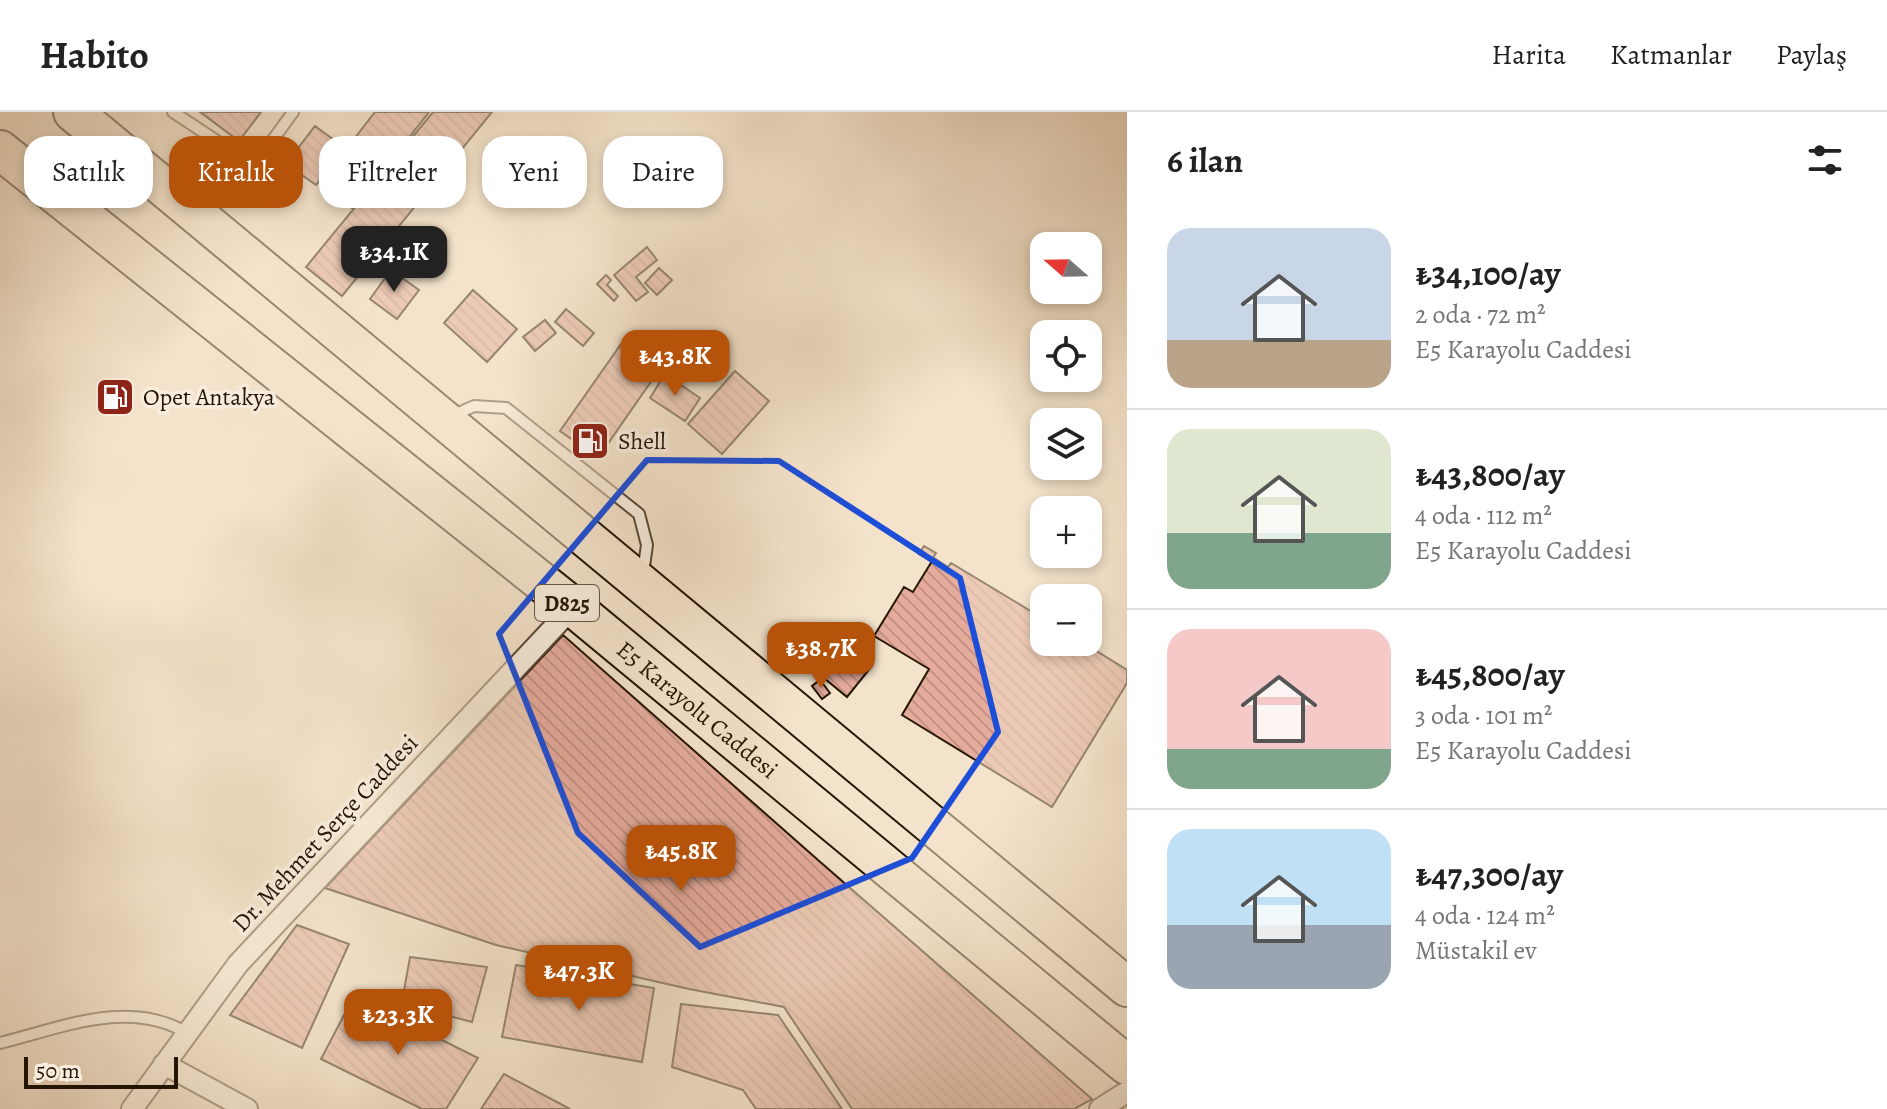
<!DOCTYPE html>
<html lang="tr">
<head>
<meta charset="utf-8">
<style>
	:root { --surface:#fff; --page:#f6f6f6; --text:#222; --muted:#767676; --line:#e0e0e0; --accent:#b45309 }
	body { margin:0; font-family:Alegreya,serif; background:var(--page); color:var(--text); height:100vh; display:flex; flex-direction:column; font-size:30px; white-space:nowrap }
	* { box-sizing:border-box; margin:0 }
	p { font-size:26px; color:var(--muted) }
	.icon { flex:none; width:44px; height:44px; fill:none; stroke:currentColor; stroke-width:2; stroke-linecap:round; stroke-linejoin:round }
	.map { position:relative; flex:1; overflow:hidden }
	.panel { display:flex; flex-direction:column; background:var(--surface); width:760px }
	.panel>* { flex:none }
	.guide { position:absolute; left:24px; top:24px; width:760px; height:72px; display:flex; gap:16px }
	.needle { width:52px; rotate:290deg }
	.fabs { position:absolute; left:1030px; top:120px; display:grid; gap:16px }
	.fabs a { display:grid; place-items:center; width:72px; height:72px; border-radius:16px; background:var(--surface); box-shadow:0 4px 12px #0003; font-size:40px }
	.scale { position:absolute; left:24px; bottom:20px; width:154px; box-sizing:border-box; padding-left:8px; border:4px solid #251503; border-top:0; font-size:22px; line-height:28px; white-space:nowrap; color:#251503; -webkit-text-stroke:6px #f8eddd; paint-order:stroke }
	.price { position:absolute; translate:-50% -68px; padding:0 18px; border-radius:16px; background:var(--accent); color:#fff; font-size:26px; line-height:52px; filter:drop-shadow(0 2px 4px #0008) }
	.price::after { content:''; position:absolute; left:50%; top:48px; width:24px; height:18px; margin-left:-12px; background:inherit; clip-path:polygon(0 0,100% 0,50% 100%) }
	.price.on { background:#222; color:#fff }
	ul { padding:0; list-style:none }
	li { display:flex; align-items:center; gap:24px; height:200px; padding:0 40px }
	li+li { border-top:2px solid var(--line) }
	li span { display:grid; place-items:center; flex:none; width:224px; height:160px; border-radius:24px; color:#555 }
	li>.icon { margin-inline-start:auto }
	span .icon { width:96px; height:96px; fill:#fffc; stroke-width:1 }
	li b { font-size:34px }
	h2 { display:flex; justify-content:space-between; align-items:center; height:96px; padding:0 40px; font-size:34px }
	.tag { padding:0 28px; border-radius:24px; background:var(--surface); box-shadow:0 4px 12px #0003; font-size:28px; line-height:72px }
	.tag.on { background:var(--accent); color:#fff }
	header { display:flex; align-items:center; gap:48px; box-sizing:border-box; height:112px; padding:0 40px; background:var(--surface); border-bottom:2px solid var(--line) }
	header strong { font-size:38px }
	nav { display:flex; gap:44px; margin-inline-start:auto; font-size:28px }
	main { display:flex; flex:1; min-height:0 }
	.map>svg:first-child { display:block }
</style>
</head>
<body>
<header>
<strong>Habito</strong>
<nav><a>Harita</a><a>Katmanlar</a><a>Paylaş</a></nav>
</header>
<main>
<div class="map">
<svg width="1127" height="997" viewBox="0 0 1127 997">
	<defs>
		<pattern id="building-back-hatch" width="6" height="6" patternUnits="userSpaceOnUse" patternTransform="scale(2)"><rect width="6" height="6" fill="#e5ab9c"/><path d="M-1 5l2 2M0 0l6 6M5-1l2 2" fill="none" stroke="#c49285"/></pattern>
	</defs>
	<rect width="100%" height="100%" fill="#f4e3cb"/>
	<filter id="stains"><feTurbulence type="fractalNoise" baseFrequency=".0025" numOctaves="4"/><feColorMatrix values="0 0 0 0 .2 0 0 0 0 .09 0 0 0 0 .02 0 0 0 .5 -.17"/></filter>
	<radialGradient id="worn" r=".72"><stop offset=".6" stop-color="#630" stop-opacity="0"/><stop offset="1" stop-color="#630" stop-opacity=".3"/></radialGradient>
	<!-- building -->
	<path fill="url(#building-back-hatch)" stroke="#251503" stroke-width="2" d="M 200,0 L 261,0 L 239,29 Z
		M 375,0 L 429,0 L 353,97 L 320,71 Z
		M 433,0 L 492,0 L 342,184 L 306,155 Z
		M 315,14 L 345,36 L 316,73 L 286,52 Z
		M 647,135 L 657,148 L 636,165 L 648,180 L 636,189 L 614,163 Z
		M 659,156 L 672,168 L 657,183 L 645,171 Z
		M 391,158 L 419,178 L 397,207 L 370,187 Z
		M 606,163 L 611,168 L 607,173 L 618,184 L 614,189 L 597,172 Z
		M 473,178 L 517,217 L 487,250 L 444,211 Z
		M 566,197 L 594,221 L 583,234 L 555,210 Z
		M 545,208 L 556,221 L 535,239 L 523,225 Z
		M 626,225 L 659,249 L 655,254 L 659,258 L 598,346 L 560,319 Z
		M 735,259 L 769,289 L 722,342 L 688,312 Z
		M 665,262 L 700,286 L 685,309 L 650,286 Z
		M 924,434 L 936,441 L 931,449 L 919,442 Z
		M 934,446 L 948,455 L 951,451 L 1044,507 L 1044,530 L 1082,530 L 1127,558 L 1127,571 L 1052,695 L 902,603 L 929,557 L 874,524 L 904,475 L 913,480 Z
		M 563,523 L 818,748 L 1092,987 L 1074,997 L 852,997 L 784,895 L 689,877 L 496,833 L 325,776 Z
		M 848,535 L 872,554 L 847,585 L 824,566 Z
		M 820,568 L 830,581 L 822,587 L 812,574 Z
		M 297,813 L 349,832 L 302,936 L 230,903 Z
		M 410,845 L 487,855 L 472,910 L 411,894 L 403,884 Z
		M 516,853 L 654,876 L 642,950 L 502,925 Z
		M 354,884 L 478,946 L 446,997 L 422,997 L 321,947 Z
		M 681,892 L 778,903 L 842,997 L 756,997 L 743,978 L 672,955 Z
		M 504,962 L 570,997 L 481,997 Z"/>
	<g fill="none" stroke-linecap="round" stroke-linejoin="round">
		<!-- lane casing -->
		<g stroke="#594835" stroke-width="14">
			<path id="lane" d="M 173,0 L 238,43 L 264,40 L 293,0
				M 452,304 L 474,294 L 506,296 L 639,402 L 647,433 L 643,461
				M 0,931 C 61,916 129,886 187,921"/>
		</g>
		<!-- street casing -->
		<g stroke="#594835" stroke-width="24">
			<path id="street" d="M 164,952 L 247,997
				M 132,997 L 238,852 L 573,495
				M 1100,997 L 1127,980"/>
		</g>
		<!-- highway casing -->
		<g stroke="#251503" stroke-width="42">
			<g id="highway">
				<path d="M 73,0 L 1127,875"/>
				<path id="s1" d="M 0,38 L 573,495 L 1127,953"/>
			</g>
		</g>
		<!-- lane -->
		<use href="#lane" stroke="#f8eddd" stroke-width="10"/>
		<!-- street -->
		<use href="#street" stroke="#f8eddd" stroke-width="20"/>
		<!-- highway -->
		<use href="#highway" stroke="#f4e3cb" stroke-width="38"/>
	</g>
	<!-- marked area -->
	<path d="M0 0H1127V997H0ZM 647,348 L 779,349 L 960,466 L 998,620 L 912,746 L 700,835 L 578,721 L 499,522 Z" fill="#f4e3cb" fill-opacity=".55" fill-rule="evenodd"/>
	<path fill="none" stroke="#1d4ed8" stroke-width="6" stroke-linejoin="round" d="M 647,348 L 779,349 L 960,466 L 998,620 L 912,746 L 700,835 L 578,721 L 499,522 Z"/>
	<!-- icons -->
	<defs>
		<g id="fuel-square" transform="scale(2)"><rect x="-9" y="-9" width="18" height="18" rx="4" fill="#8f2418" stroke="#f8eddd"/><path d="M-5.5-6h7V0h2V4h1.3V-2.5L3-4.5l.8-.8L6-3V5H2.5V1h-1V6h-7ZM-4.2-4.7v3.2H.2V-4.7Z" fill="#fff"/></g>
	</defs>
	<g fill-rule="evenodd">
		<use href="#fuel-square" x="115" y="285"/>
		<use href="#fuel-square" x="590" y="329"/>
	</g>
	<g text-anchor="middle" stroke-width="7" stroke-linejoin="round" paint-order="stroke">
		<!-- shield labels -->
		<rect fill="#f8eddd" stroke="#645644" stroke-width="2" x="535" y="473" width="64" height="36" rx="6"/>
		<g font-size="22" font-weight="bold" fill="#251503">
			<text x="567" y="499">D825</text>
		</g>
		<!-- poi labels -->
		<g font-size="24" fill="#251503" stroke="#f8eddd" text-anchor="start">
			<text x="143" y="293">Opet Antakya</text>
			<text x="618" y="337">Shell</text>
		</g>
		<!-- street labels -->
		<g font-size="24" fill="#251503" stroke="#f8eddd">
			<text dy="8" stroke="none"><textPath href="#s1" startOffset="894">E5 Karayolu Caddesi</textPath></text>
			<text transform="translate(325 721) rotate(-47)" y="8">Dr. Mehmet Serçe Caddesi</text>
		</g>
	</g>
	<rect width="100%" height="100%" filter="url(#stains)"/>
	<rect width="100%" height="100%" fill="url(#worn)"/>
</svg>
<div class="fabs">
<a><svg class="needle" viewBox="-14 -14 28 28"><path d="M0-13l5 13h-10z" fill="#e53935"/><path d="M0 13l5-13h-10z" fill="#767676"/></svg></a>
<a><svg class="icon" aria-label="locate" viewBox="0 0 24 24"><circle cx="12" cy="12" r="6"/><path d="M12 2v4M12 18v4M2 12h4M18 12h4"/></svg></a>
<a><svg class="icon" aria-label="layers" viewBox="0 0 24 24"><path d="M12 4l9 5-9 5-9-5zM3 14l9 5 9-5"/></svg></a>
<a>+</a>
<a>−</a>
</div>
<div class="scale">50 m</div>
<b class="price on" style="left:394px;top:182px">₺34.1K</b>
<b class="price" style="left:675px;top:286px">₺43.8K</b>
<b class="price" style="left:821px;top:578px">₺38.7K</b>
<b class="price" style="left:681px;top:781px">₺45.8K</b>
<b class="price" style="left:579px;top:901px">₺47.3K</b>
<b class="price" style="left:398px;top:945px">₺23.3K</b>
<div class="guide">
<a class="tag">Satılık</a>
<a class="tag on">Kiralık</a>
<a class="tag">Filtreler</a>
<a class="tag">Yeni</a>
<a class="tag">Daire</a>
</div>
</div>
<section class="panel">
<h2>6 ilan<svg class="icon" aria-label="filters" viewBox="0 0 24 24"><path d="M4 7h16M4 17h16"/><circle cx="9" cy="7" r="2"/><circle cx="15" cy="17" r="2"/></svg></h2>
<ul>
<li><span style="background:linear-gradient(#c9d6e8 70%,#b9a48a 0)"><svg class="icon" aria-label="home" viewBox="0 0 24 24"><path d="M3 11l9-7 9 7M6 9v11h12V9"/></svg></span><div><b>₺34,100/ay</b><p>2 oda · 72 m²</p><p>E5 Karayolu Caddesi</p></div></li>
<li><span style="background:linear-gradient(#dfe7d0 65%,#7fa58c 0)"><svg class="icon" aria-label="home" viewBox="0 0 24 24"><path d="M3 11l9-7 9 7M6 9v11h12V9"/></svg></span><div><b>₺43,800/ay</b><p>4 oda · 112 m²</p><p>E5 Karayolu Caddesi</p></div></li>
<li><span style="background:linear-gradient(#f6c9c9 75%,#7fa58c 0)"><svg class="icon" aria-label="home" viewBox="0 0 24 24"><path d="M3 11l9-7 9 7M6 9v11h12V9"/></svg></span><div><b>₺45,800/ay</b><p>3 oda · 101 m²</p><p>E5 Karayolu Caddesi</p></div></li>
<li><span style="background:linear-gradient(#bfe0f5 60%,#9aa5b1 0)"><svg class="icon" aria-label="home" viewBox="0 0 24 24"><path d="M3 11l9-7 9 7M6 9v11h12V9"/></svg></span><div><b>₺47,300/ay</b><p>4 oda · 124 m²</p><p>Müstakil ev</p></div></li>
</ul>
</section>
</main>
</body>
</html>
